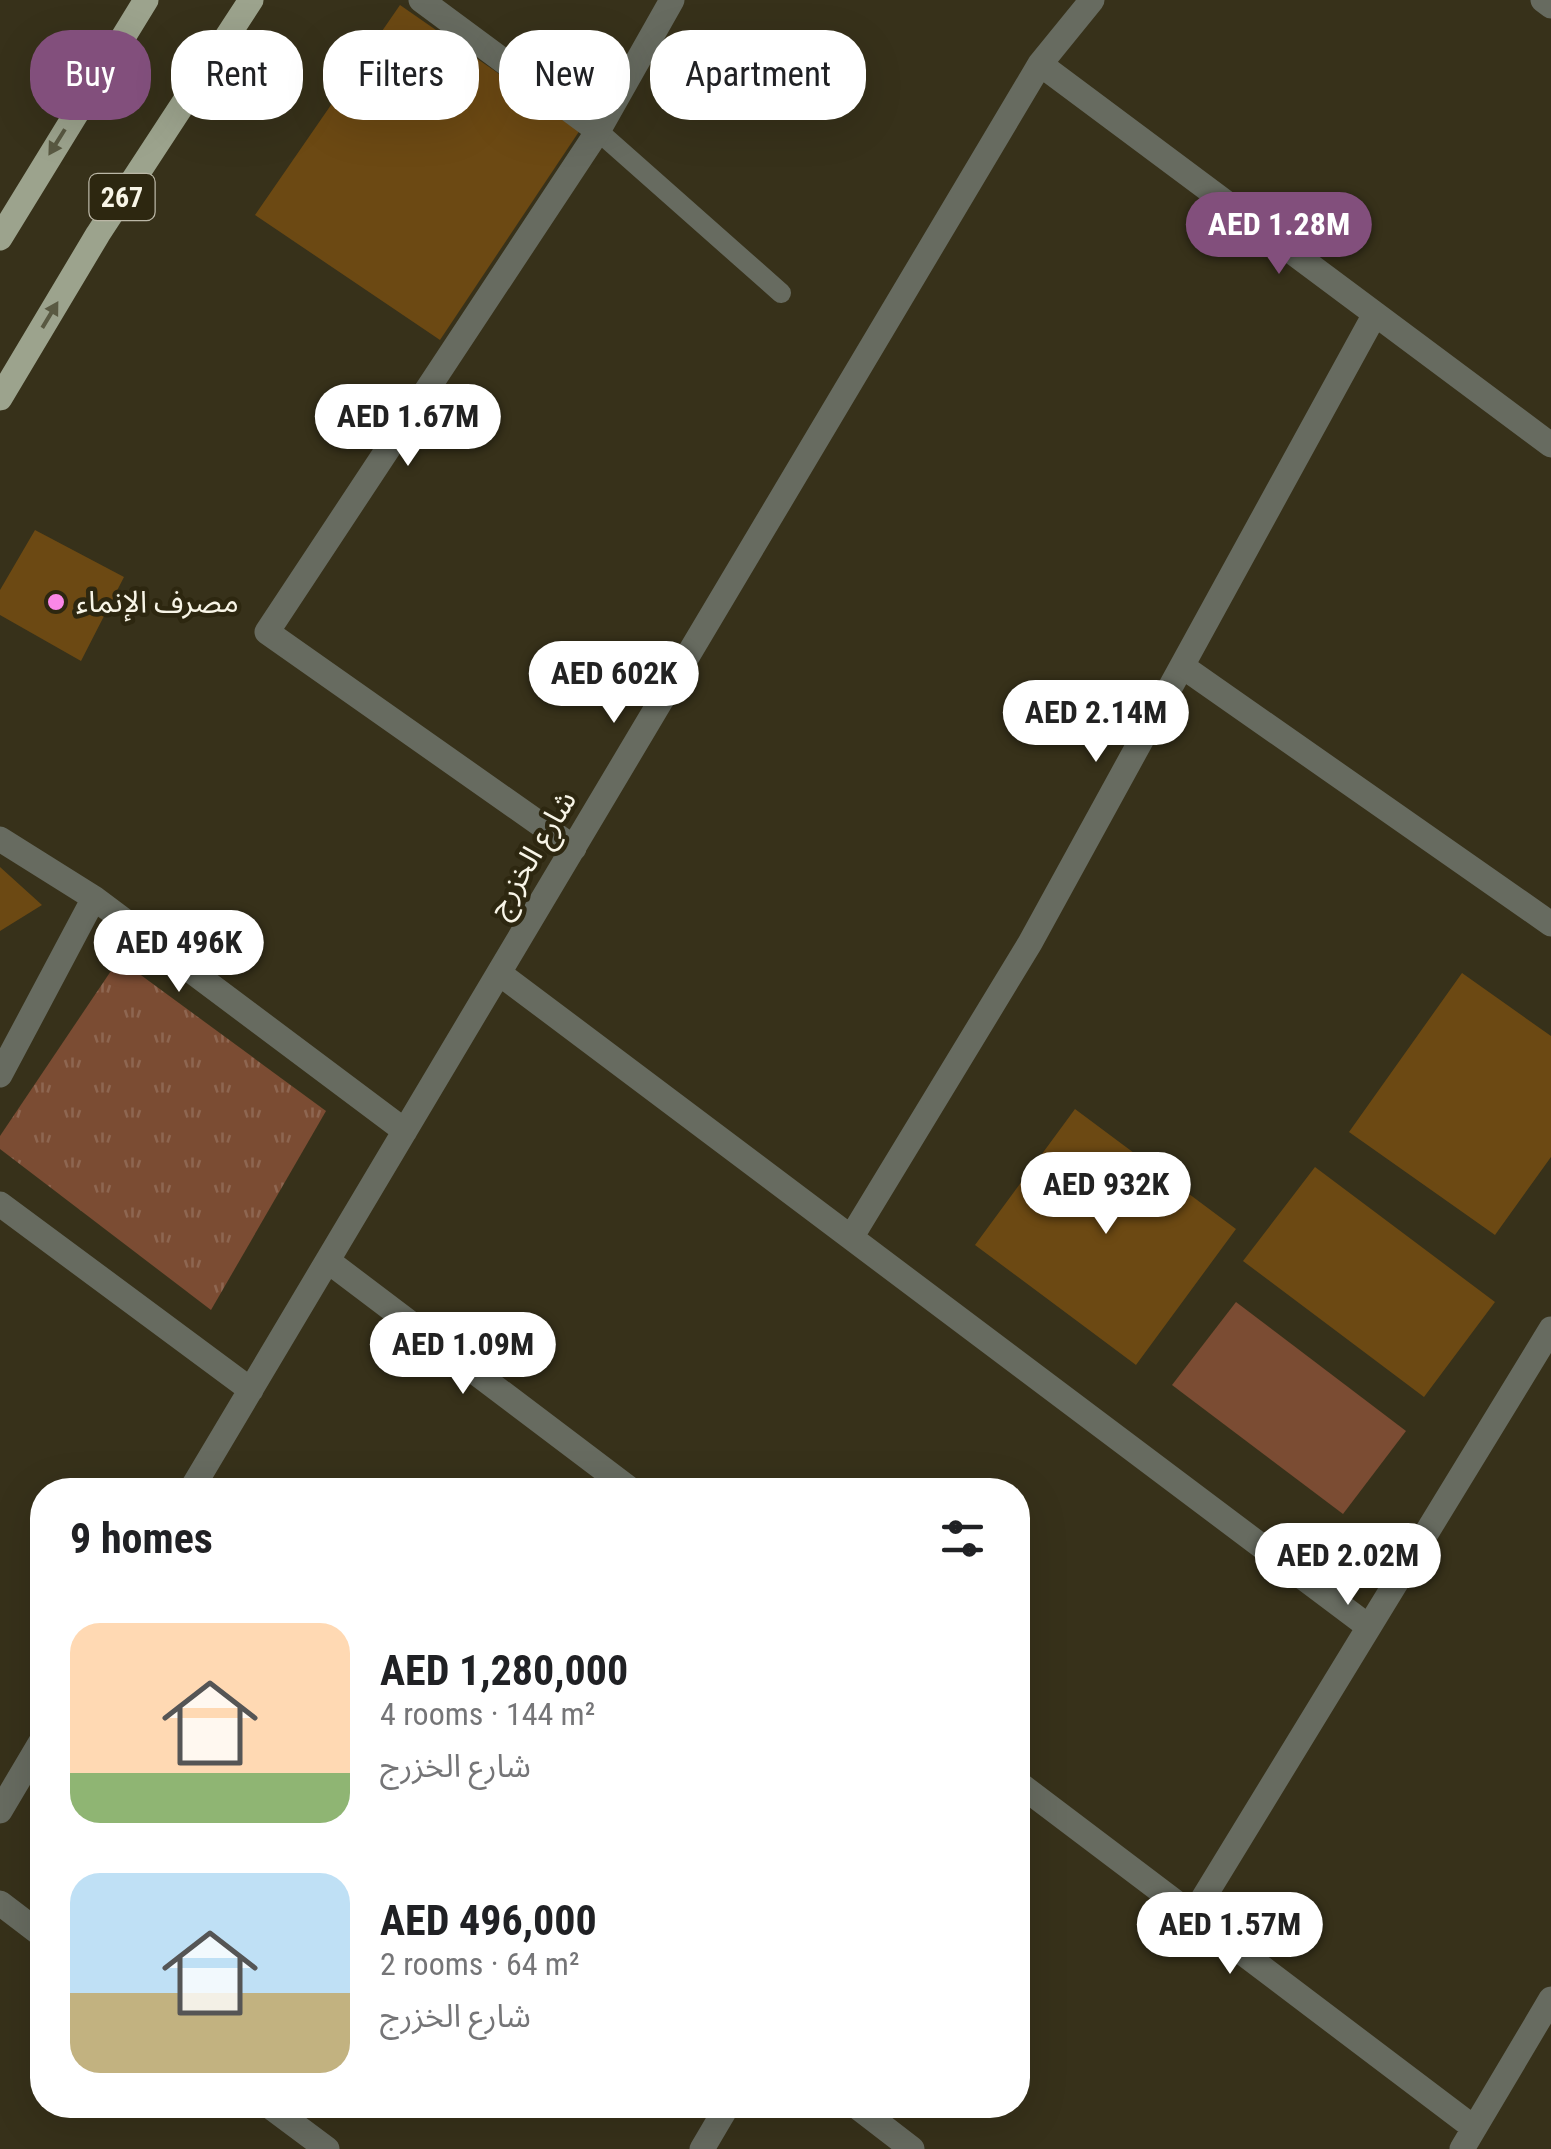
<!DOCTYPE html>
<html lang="en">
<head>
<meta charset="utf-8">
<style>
	:root { --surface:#fff; --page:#f2f2f2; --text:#202124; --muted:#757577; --accent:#824f7c }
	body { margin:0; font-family:"Roboto Condensed","Noto Sans Arabic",sans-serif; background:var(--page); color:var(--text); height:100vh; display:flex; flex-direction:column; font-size:38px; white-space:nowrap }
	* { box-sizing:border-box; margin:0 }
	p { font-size:32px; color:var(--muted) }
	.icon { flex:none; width:55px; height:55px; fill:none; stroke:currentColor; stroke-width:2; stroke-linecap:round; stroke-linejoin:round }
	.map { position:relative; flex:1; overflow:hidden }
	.details { position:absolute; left:30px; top:1478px; width:1000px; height:640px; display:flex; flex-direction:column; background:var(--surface); border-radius:40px; box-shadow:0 10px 40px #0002 }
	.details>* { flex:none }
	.banner { position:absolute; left:30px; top:30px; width:1000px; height:90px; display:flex; gap:20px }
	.price { position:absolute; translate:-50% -85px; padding:0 22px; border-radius:35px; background:#fff; color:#222; font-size:32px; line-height:65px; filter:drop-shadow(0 2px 5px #0008) }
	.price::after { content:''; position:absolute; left:50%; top:60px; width:30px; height:22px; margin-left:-15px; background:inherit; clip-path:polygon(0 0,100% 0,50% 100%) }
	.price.active { background:var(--accent); color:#fff }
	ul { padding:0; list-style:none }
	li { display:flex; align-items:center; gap:30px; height:250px; padding:0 40px }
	li span { display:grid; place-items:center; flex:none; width:280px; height:200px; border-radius:30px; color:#555 }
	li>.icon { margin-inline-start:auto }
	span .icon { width:120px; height:120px; fill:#fffc; stroke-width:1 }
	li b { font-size:42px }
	h2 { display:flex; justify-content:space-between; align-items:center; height:120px; padding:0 40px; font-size:42px }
	.pill { padding:0 35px; border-radius:40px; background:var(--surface); box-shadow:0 10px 40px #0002; font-size:35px; line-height:90px }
	.pill.active { background:var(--accent); color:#fff }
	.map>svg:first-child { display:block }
</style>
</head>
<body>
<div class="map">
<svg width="1551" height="2149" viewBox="0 0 1551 2149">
	<defs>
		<pattern id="park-tufts" width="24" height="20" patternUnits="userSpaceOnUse" patternTransform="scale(2.5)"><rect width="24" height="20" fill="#7b4c33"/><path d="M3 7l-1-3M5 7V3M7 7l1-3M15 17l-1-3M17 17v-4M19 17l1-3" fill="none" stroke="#8e6651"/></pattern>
	</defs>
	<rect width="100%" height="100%" fill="#37311a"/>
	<!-- park -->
	<path fill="url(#park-tufts)" d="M 119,959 L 326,1111 L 211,1310 L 0,1149 L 0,1136 Z"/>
	<!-- pitch -->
	<path fill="#7b4c33" d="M 1236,1302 L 1406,1431 L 1343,1514 L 1172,1385 Z"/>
	<!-- building -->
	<path fill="#6c4913" d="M 400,5 L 580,130 L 440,340 L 255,215 Z
		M 35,530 L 124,577 L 81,661 L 0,615 L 0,590 Z
		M 0,867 L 42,905 L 0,931 Z
		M 1462,973 L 1551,1036 L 1551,1157 L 1495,1235 L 1349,1132 Z
		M 1075,1109 L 1236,1229 L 1136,1365 L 975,1245 Z
		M 1315,1167 L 1495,1302 L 1424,1397 L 1243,1261 Z"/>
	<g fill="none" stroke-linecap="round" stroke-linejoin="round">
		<!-- lane -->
		<path stroke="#676b60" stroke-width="20" d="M 598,131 L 781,293"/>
		<!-- street -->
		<path stroke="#676b60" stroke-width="25" d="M 421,0 L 598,131
			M 1543,0 L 1551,6
			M 1040,64 L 1551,445
			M 1182,666 L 1551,924
			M 0,839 L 94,898
			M 574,848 L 267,632 L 598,131 L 672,0
			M 499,973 L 1369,1627
			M 0,1075 L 94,898 L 405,1131
			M 0,1204 L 251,1390
			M 852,1236 L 1030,943 L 1375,314
			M 328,1261 L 631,1490
			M 191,1490 L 1040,64 L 1092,0
			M 1018,1783 L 1474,2128
			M 0,1811 L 42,1740
			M 0,1903 L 42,1935
			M 1193,1915 L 1551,1329
			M 268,2105 L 327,2149
			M 855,2105 L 912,2149
			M 702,2149 L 728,2105
			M 1462,2149 L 1551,1999"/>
		<!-- primary -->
		<path stroke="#9ca38d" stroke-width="25" d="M 0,238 L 146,0
			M 0,398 L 98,234 L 251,0"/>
	</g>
	<!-- one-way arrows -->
	<defs><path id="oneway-solid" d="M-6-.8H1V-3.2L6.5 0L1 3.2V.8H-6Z" transform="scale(2.5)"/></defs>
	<g fill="#595942">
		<use href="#oneway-solid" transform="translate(57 142) rotate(122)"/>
		<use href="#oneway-solid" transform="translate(50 315) rotate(-59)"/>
	</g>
	<!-- markers -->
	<circle fill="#fa87e7" stroke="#2d2710" stroke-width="4" cx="56" cy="602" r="10"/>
	<g text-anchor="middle" stroke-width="9" stroke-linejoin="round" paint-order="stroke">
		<!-- shield labels -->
		<rect fill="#2d2710" stroke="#bbb7a6" stroke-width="2.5" x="89.5" y="174" width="65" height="46" rx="8"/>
		<g font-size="28" font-weight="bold" fill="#f8f5e7">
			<text x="122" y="207">267</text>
		</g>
		<!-- poi labels -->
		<g font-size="30" fill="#f8f5e7" stroke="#2d2710" text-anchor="start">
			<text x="76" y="612">مصرف الإنماء</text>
		</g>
		<!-- street labels -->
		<g font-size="30" fill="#f8f5e7" stroke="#2d2710">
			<text transform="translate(532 854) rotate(-59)" y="10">شارع الخزرج</text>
		</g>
	</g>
</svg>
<b class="price active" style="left:1279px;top:277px">AED 1.28M</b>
<b class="price" style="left:408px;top:469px">AED 1.67M</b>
<b class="price" style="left:614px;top:726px">AED 602K</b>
<b class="price" style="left:1096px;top:765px">AED 2.14M</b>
<b class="price" style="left:179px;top:995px">AED 496K</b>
<b class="price" style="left:1106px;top:1237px">AED 932K</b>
<b class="price" style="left:463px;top:1397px">AED 1.09M</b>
<b class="price" style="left:1348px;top:1608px">AED 2.02M</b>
<b class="price" style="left:1230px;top:1977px">AED 1.57M</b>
<div class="banner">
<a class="pill active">Buy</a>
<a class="pill">Rent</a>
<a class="pill">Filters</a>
<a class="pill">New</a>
<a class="pill">Apartment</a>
</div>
<section class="details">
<h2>9 homes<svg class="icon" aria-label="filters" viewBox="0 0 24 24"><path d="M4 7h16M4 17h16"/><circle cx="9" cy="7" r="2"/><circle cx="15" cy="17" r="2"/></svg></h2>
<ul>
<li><span style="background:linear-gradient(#ffd9b3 75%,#8fb573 0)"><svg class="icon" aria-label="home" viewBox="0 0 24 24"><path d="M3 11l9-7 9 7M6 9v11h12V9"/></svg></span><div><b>AED 1,280,000</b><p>4 rooms · 144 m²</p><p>شارع الخزرج</p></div></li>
<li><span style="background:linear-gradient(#bfe0f5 60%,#c2b280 0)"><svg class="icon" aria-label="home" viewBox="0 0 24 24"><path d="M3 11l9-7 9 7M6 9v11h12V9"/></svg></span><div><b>AED 496,000</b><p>2 rooms · 64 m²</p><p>شارع الخزرج</p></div></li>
</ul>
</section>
</div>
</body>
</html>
